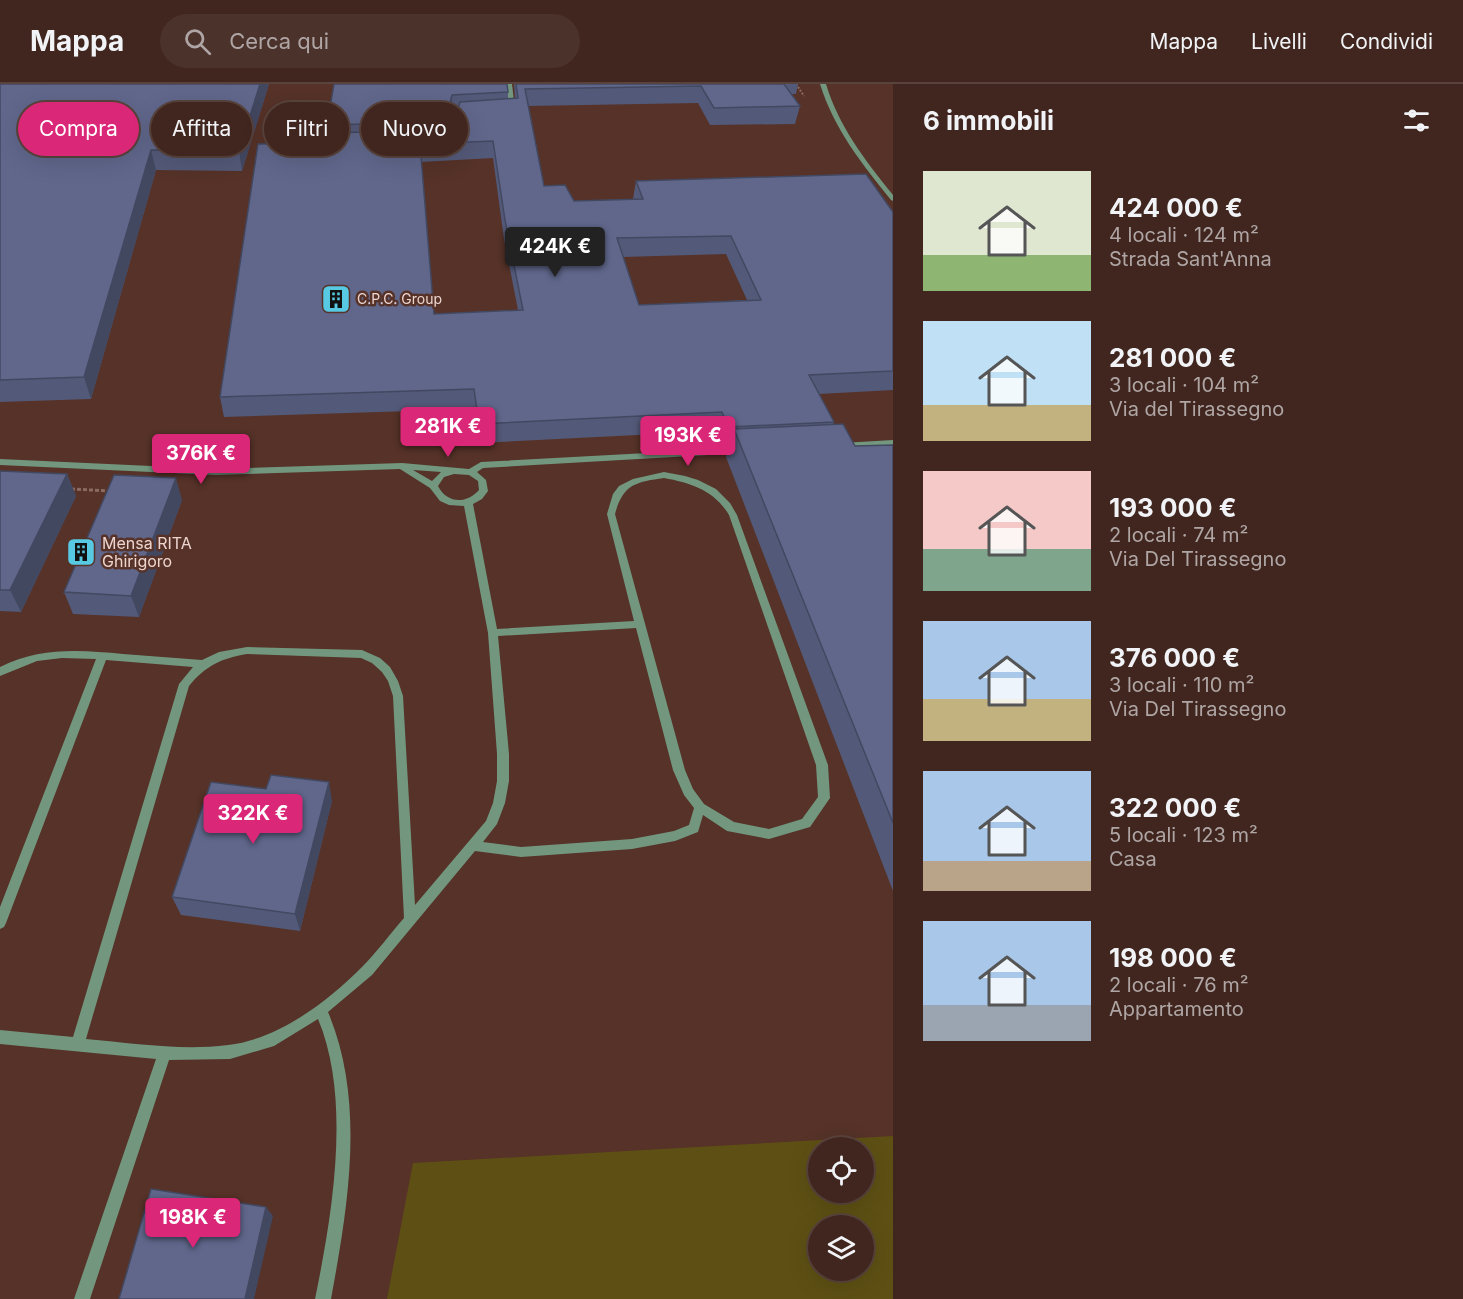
<!DOCTYPE html>
<html lang="it">
<head>
<meta charset="utf-8">
<style>
	:root { --surface:#40261e; --page:#4b322b; --text:#f1f3f6; --muted:#aea5a4; --line:#59433c; --accent:#db2777 }
	body { margin:0; font-family:Inter,sans-serif; background:var(--page); color:var(--text); height:100vh; display:flex; flex-direction:column; font-size:22px; white-space:nowrap }
	* { box-sizing:border-box; margin:0 }
	p { font-size:20px; color:var(--muted) }
	.icon { flex:none; width:33px; height:33px; fill:none; stroke:currentColor; stroke-width:2; stroke-linecap:round; stroke-linejoin:round }
	.map { position:relative; flex:1; overflow:hidden }
	.sheet { display:flex; flex-direction:column; background:var(--surface); width:570px }
	.sheet>* { flex:none }
	.hud { position:absolute; left:18px; top:18px; width:570px; height:54px; display:flex; gap:12px }
	.buttons { position:absolute; left:808px; top:1053px; display:grid; gap:12px }
	.buttons a { display:grid; place-items:center; width:66px; height:66px; border-radius:50%; background:var(--surface); box-shadow:0 6px 24px #0002,0 0 0 2px var(--line); font-size:30px }
	.price { position:absolute; translate:-50% -51px; padding:0 14px; border-radius:6px; background:var(--accent); color:#fff; font-size:20px; line-height:39px; filter:drop-shadow(0 2px 3px #0008) }
	.price::after { content:''; position:absolute; left:50%; top:36px; width:18px; height:14px; margin-left:-9px; background:inherit; clip-path:polygon(0 0,100% 0,50% 100%) }
	.price.on { background:#222; color:#fff }
	ul { padding:0; list-style:none }
	li { display:flex; align-items:center; gap:18px; height:150px; padding:0 30px }
	li span { display:grid; place-items:center; flex:none; width:168px; height:120px; border-radius:0px; color:#555 }
	li>.icon { margin-inline-start:auto }
	span .icon { width:72px; height:72px; fill:#fffc; stroke-width:1 }
	li b { font-size:26px }
	h2 { display:flex; justify-content:space-between; align-items:center; height:72px; padding:0 30px; font-size:26px }
	.tag { padding:0 21px; border-radius:27px; background:var(--surface); box-shadow:0 6px 24px #0002,0 0 0 2px var(--line); font-size:21px; line-height:54px }
	.tag.on { background:var(--accent); color:#fff }
	header { display:flex; align-items:center; gap:36px; box-sizing:border-box; height:84px; padding:0 30px; background:var(--surface); border-bottom:2px solid var(--line) }
	header strong { font-size:28px }
	nav { display:flex; gap:33px; margin-inline-start:auto; font-size:21px }
	.search { width:420px; height:54px; background:var(--page); display:flex; align-items:center; gap:15px; box-sizing:border-box; padding:0 21px; border-radius:33px; color:var(--muted); font-size:22px }
	main { display:flex; flex:1; min-height:0 }
	.map>svg:first-child { display:block }
</style>
</head>
<body>
<header>
<strong>Mappa</strong>
<div class="search"><svg class="icon" aria-label="search" viewBox="0 0 24 24"><circle cx="10" cy="10" r="6"/><path d="M15 15l6 6"/></svg>Cerca qui</div>
<nav><a>Mappa</a><a>Livelli</a><a>Condividi</a></nav>
</header>
<main>
<div class="map">
<svg width="893" height="1215" viewBox="0 0 893 1215">
	<rect width="100%" height="100%" fill="#563228"/>
	<!-- green -->
	<path fill="#5e5014" fill-rule="evenodd" d="M 893,1052 L 893,1215 L 387,1215 L 413,1079 ZM 819,1064 L 864,1064 L 864,1108 L 819,1108 ZM 819,1142 L 864,1142 L 864,1186 L 819,1186 Z"/>
	<g fill="none" stroke-linecap="round" stroke-linejoin="round">
		<!-- path-far1 -->
		<path stroke="#8a6a61" stroke-width="2" stroke-dasharray="2 1.5" stroke-linecap="butt" d="M 796,0 L 804,12"/>
		<!-- path -->
		<path stroke="#8a6a61" stroke-width="3" stroke-dasharray="4 2" stroke-linecap="butt" d="M 71,405 L 111,407"/>
		<!-- minor -->
		<path fill="#72977e" fill-rule="evenodd" d="M 506,0 L 512,0 L 515,26 L 512,28 L 509,26 Z
			M 820,0 L 826,0 C 839,43 865,76 893,111 L 893,117 L 891,116 C 862,80 834,45 820,0 Z
			M 453,30 L 470,29 L 473,31 L 470,33 L 458,33 L 454,55 L 451,57 L 448,55 Z
			M 299,40 L 302,42 L 299,61 L 306,62 L 306,64 L 296,65 L 293,63 L 296,42 Z
			M 893,356 L 893,362 L 842,365 L 838,362 L 842,359 Z
			M 740,364 L 744,367 L 743,369 L 483,384 L 477,388 L 486,396 L 488,407 L 482,415 L 473,420 L 497,545 L 634,537 L 607,430 L 613,410 L 619,402 L 633,395 L 664,388 L 685,392 L 698,396 L 716,405 L 730,419 L 737,431 L 828,681 L 830,714 L 810,743 L 769,755 L 727,747 L 703,731 L 698,748 L 675,757 L 632,765 L 521,773 L 475,767 L 372,891 L 328,928 C 366,1018 348,1122 331,1215 L 315,1215 C 332,1132 352,1016 318,935 L 274,962 L 230,975 L 169,976 L 90,1215 L 74,1215 L 156,975 L 0,960 L 0,946 L 73,953 L 179,600 L 193,583 L 106,576 L 6,839 L 4,843 L 0,845 L 0,823 L 96,575 L 62,574 L 37,577 L 0,592 L 0,583 C 40,563 80,566 123,570 C 149,572 176,574 202,576 L 219,568 L 247,563 L 362,566 L 380,574 L 390,583 L 398,597 L 403,612 L 415,821 L 486,737 L 493,719 L 497,697 L 497,670 L 488,549 L 464,422 L 449,421 L 440,417 L 430,404 L 400,385 L 216,391 L 0,381 L 0,375 L 216,385 L 402,379 L 469,385 L 481,378 ZM 413,386 L 441,388 L 432,397 ZM 454,390 L 469,391 L 478,397 L 479,406 C 467,420 447,420 438,402 L 444,393 ZM 664,394 C 691,399 714,406 729,431 L 816,681 L 818,713 L 802,735 L 769,745 L 734,738 L 704,720 L 693,705 L 685,686 L 615,430 C 623,400 636,398 664,394 ZM 636,544 L 673,686 L 684,711 L 694,724 L 689,741 L 674,747 L 632,755 L 521,763 L 483,758 L 497,740 L 505,719 L 509,697 L 509,670 L 498,552 ZM 247,570 L 361,574 L 372,579 L 382,588 L 388,597 L 393,612 L 404,834 C 390,850 377,868 362,883 C 327,918 279,955 228,961 C 181,967 133,959 86,955 L 189,602 C 205,582 222,574 247,570 Z"/>
	</g>
	<!-- wall -->
	<path fill="#535978" fill-rule="evenodd" d="M 0,0 L 269,0 L 242,87 L 156,86 L 91,315 L 0,318 Z
		M 334,0 L 508,8 L 508,15 L 515,14 L 514,0 L 798,0 L 796,10 L 791,10 L 800,22 L 795,40 L 710,41 L 698,19 L 528,22 L 544,102 L 574,117 L 633,115 L 636,97 L 893,128 L 893,306 L 819,310 L 834,338 L 833,340 L 855,362 L 893,361 L 893,807 L 726,373 L 729,362 L 722,363 L 717,347 L 479,359 L 473,325 L 224,333 L 220,313 L 327,49 L 327,41 ZM 452,28 L 457,28 L 452,46 L 448,46 ZM 493,74 L 504,155 L 518,226 L 434,230 L 421,78 ZM 726,170 L 747,216 L 639,221 L 623,173 Z
		M 0,387 L 67,390 L 76,412 L 21,528 L 0,527 Z
		M 182,416 L 139,533 L 73,530 L 64,508 Z
		M 332,717 L 300,847 L 181,831 L 172,813 Z"/>
	<!-- shaded-wall -->
	<path fill="#434861" d="M 260,0 L 269,0 L 242,87 L 239,67 Z
		M 452,11 L 452,28 L 445,56 L 445,38 Z
		M 151,66 L 156,86 L 91,315 L 84,293 Z
		M 67,390 L 76,412 L 21,528 L 10,506 Z
		M 176,394 L 182,416 L 139,533 L 131,512 Z
		M 329,698 L 332,717 L 300,847 L 295,830 Z
		M 266,1123 L 273,1132 L 254,1215 L 245,1215 Z"/>
	<!-- building -->
	<path fill="#60678b" stroke="#434861" stroke-width="1.5" fill-rule="evenodd" d="M 0,0 L 260,0 L 239,67 L 151,66 L 84,293 L 0,296 Z
		M 334,0 L 507,0 L 508,8 L 452,11 L 445,38 L 327,41 Z
		M 516,0 L 784,0 L 800,22 L 714,24 L 701,2 L 525,5 L 544,102 L 565,101 L 574,117 L 643,115 L 636,97 L 866,90 L 893,128 L 893,287 L 809,291 L 834,338 L 728,343 L 722,328 L 479,340 L 474,305 L 220,313 L 258,60 L 323,59 L 325,49 L 452,46 L 460,18 L 518,14 ZM 493,57 L 505,136 L 523,226 L 434,230 L 420,60 ZM 731,152 L 761,216 L 639,221 L 617,154 Z
		M 843,340 L 855,362 L 893,361 L 893,739 L 734,345 Z
		M 0,387 L 67,390 L 10,506 L 0,506 Z
		M 114,391 L 176,394 L 131,512 L 64,508 Z
		M 271,691 L 329,698 L 295,830 L 172,813 L 211,698 L 266,705 Z
		M 151,1105 L 266,1123 L 245,1215 L 119,1215 Z"/>
	<!-- icons -->
	<defs>
		<g id="building-square" transform="scale(1.5)"><rect x="-9" y="-9" width="18" height="18" rx="4" fill="#57c9e2" stroke="#563228"/><path d="M-4-6H4V6H1V3H-1V6H-4ZM-2.5-4.3h1.7v1.8h-1.7ZM.8-4.3h1.7v1.8H.8ZM-2.5-1h1.7V.8h-1.7ZM.8-1h1.7V.8H.8Z" fill="#111"/></g>
	</defs>
	<g fill-rule="evenodd">
		<use href="#building-square" x="336" y="215"/>
		<use href="#building-square" x="81" y="468"/>
	</g>
	<g text-anchor="middle" stroke-width="5" stroke-linejoin="round" paint-order="stroke">
		<!-- far-poi labels -->
		<g font-size="14" fill="#edd5cf" stroke="#563228" text-anchor="start">
			<text x="357" y="220">C.P.C. Group</text>
		</g>
		<!-- poi labels -->
		<g font-size="16" fill="#edd5cf" stroke="#563228" text-anchor="start">
			<text x="102" y="465">Mensa RITA<tspan x="102" dy="18">Ghirigoro</tspan></text>
		</g>
	</g>
</svg>
<div class="buttons">
<a><svg class="icon" aria-label="locate" viewBox="0 0 24 24"><circle cx="12" cy="12" r="6"/><path d="M12 2v4M12 18v4M2 12h4M18 12h4"/></svg></a>
<a><svg class="icon" aria-label="layers" viewBox="0 0 24 24"><path d="M12 4l9 5-9 5-9-5zM3 14l9 5 9-5"/></svg></a>
</div>
<b class="price on" style="left:555px;top:194px">424K €</b>
<b class="price" style="left:448px;top:374px">281K €</b>
<b class="price" style="left:688px;top:383px">193K €</b>
<b class="price" style="left:201px;top:401px">376K €</b>
<b class="price" style="left:253px;top:761px">322K €</b>
<b class="price" style="left:193px;top:1165px">198K €</b>
<div class="hud">
<a class="tag on">Compra</a>
<a class="tag">Affitta</a>
<a class="tag">Filtri</a>
<a class="tag">Nuovo</a>
</div>
</div>
<section class="sheet">
<h2>6 immobili<svg class="icon" aria-label="filters" viewBox="0 0 24 24"><path d="M4 7h16M4 17h16"/><circle cx="9" cy="7" r="2"/><circle cx="15" cy="17" r="2"/></svg></h2>
<ul>
<li><span style="background:linear-gradient(#dfe7d0 70%,#8fb573 0)"><svg class="icon" aria-label="home" viewBox="0 0 24 24"><path d="M3 11l9-7 9 7M6 9v11h12V9"/></svg></span><div><b>424 000 €</b><p>4 locali · 124 m²</p><p>Strada Sant'Anna</p></div></li>
<li><span style="background:linear-gradient(#bfe0f5 70%,#c2b280 0)"><svg class="icon" aria-label="home" viewBox="0 0 24 24"><path d="M3 11l9-7 9 7M6 9v11h12V9"/></svg></span><div><b>281 000 €</b><p>3 locali · 104 m²</p><p>Via del Tirassegno</p></div></li>
<li><span style="background:linear-gradient(#f6c9c9 65%,#7fa58c 0)"><svg class="icon" aria-label="home" viewBox="0 0 24 24"><path d="M3 11l9-7 9 7M6 9v11h12V9"/></svg></span><div><b>193 000 €</b><p>2 locali · 74 m²</p><p>Via Del Tirassegno</p></div></li>
<li><span style="background:linear-gradient(#a9c7e8 65%,#c2b280 0)"><svg class="icon" aria-label="home" viewBox="0 0 24 24"><path d="M3 11l9-7 9 7M6 9v11h12V9"/></svg></span><div><b>376 000 €</b><p>3 locali · 110 m²</p><p>Via Del Tirassegno</p></div></li>
<li><span style="background:linear-gradient(#a9c7e8 75%,#b9a48a 0)"><svg class="icon" aria-label="home" viewBox="0 0 24 24"><path d="M3 11l9-7 9 7M6 9v11h12V9"/></svg></span><div><b>322 000 €</b><p>5 locali · 123 m²</p><p>Casa</p></div></li>
<li><span style="background:linear-gradient(#a9c7e8 70%,#9aa5b1 0)"><svg class="icon" aria-label="home" viewBox="0 0 24 24"><path d="M3 11l9-7 9 7M6 9v11h12V9"/></svg></span><div><b>198 000 €</b><p>2 locali · 76 m²</p><p>Appartamento</p></div></li>
</ul>
</section>
</main>
</body>
</html>
